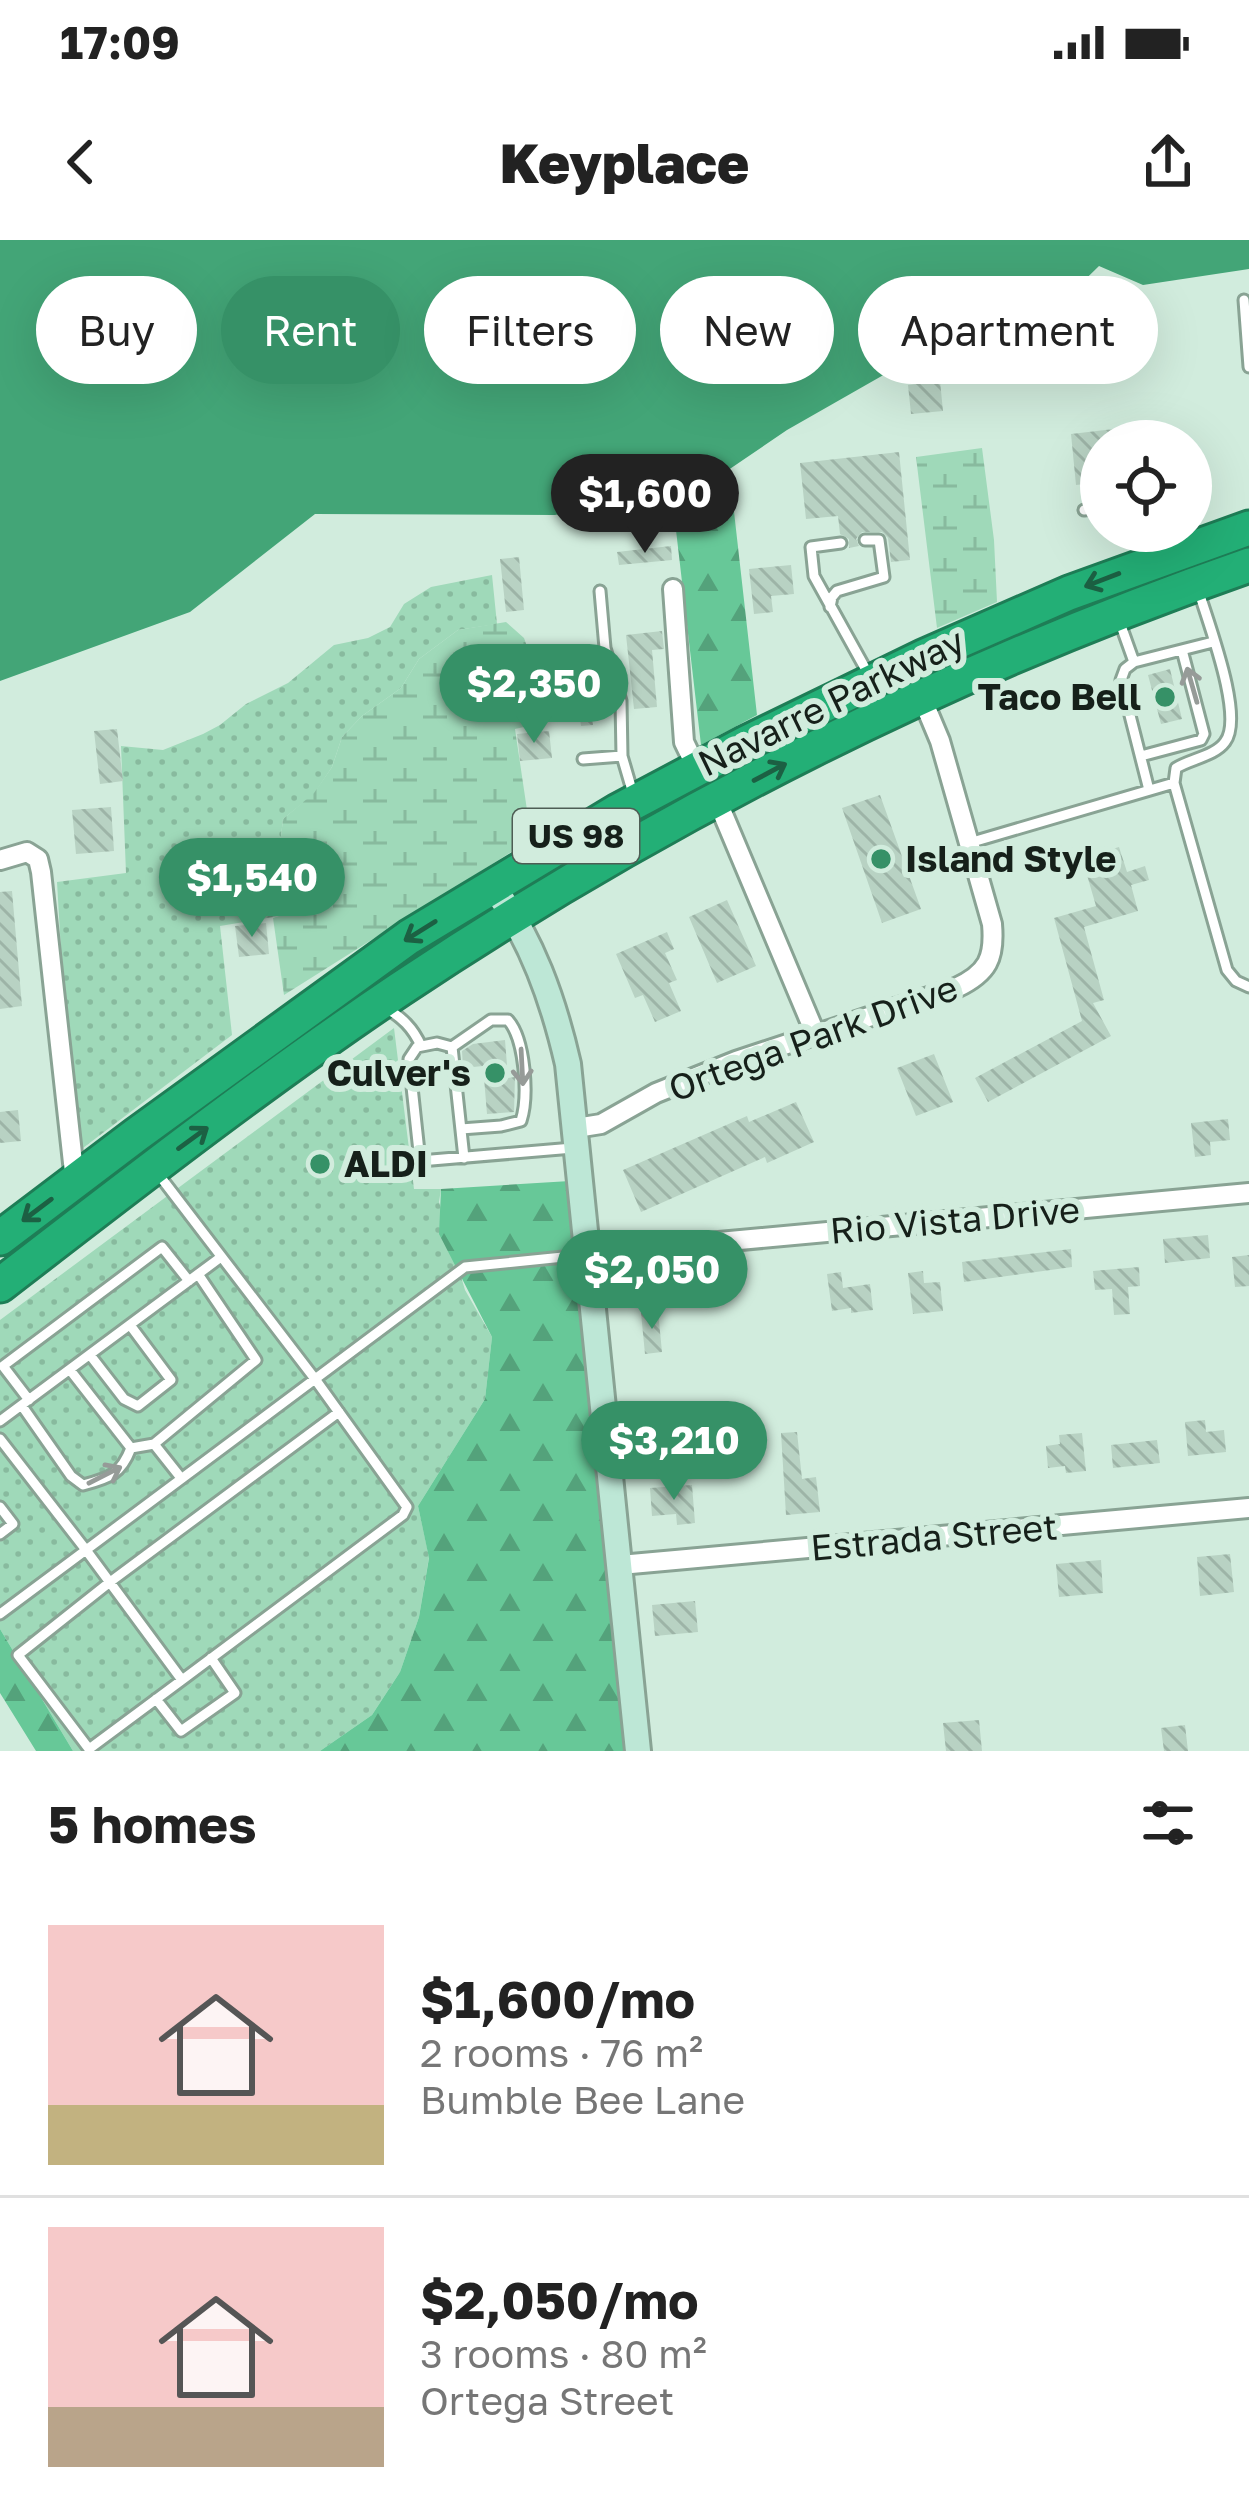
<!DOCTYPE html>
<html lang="en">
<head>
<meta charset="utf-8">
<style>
	:root { --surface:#fff; --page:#f6f6f6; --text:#222; --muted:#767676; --line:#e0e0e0; --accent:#369167 }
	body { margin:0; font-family:"Golos Text",sans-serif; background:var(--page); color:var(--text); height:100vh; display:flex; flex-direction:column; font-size:45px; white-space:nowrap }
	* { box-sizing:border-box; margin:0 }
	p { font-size:39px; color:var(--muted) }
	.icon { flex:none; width:66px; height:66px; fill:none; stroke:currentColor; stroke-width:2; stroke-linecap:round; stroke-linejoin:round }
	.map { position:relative; height:1511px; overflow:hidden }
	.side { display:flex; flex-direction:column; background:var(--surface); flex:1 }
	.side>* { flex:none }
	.hud { position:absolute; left:36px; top:36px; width:1179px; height:108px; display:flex; gap:24px }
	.buttons { position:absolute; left:1080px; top:180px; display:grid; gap:24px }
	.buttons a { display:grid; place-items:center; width:132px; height:132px; border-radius:50%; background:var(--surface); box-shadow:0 12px 48px #0002; font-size:60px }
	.price { position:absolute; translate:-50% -102px; padding:0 27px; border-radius:42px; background:var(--accent); color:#fff; font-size:39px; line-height:78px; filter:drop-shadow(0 3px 6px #0008) }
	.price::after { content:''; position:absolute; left:50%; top:72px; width:36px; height:27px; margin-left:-18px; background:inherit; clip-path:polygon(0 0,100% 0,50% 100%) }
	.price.on { background:#222; color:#fff }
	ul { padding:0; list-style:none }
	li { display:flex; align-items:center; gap:36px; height:300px; padding:0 48px }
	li+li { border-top:3px solid var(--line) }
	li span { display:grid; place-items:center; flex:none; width:336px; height:240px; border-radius:0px; color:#555 }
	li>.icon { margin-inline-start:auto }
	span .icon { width:144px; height:144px; fill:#fffc; stroke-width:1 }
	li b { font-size:51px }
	h2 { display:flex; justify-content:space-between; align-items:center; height:144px; padding:0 48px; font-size:51px }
	.chip { padding:0 42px; border-radius:54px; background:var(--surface); box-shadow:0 12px 48px #0002; font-size:42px; line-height:108px }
	.chip.on { background:var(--accent); color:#fff }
	.status { display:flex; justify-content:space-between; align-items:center; height:84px; padding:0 60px; background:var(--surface); direction:ltr }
	.status svg { height:33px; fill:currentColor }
	header { display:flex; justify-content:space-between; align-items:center; height:156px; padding:0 48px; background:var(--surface); font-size:54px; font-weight:800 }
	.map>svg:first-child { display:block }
</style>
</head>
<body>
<div class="status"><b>17:09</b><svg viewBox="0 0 49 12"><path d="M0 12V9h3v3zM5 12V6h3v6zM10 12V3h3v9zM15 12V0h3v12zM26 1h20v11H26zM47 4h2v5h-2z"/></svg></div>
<header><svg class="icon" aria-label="back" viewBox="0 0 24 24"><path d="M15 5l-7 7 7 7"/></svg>Keyplace<svg class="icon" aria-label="share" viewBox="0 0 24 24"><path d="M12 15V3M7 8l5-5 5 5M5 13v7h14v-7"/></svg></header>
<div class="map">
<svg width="1249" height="1511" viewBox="0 0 1249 1511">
	<defs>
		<pattern id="grass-dots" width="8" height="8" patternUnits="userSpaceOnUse" patternTransform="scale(3)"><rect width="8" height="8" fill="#9fd9b9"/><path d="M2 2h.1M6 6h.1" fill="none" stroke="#88ba9e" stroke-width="1.8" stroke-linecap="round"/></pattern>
		<pattern id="forest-firs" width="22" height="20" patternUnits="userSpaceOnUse" patternTransform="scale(3)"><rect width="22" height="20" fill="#67c898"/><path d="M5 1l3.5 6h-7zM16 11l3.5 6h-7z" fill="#54a27b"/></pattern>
		<pattern id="wetland-marsh" width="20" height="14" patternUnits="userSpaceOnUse" patternTransform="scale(3)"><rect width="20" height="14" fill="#9fd9b9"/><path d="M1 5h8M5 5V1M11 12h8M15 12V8" fill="none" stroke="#88ba9e"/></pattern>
		<pattern id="building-back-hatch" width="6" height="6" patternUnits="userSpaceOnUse" patternTransform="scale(3)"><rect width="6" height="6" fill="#b8d2c3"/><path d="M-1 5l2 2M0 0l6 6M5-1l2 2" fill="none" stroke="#9db4a7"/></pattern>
	</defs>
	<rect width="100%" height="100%" fill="#d1ecdd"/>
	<!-- grass -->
	<path fill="url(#grass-dots)" d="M 492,335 L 497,384 L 458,390 L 419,419 L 401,448 L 362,476 L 342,497 L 332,527 L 314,554 L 283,579 L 279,614 L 285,675 L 220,686 L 232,795 L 79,911 L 65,779 L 57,642 L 126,633 L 121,506 L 163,510 L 203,494 L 220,485 L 246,464 L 288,443 L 334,405 L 368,398 L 390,387 L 404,364 L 431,347 Z
		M 394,788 L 414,949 L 441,949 L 439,962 L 465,1050 L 492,1097 L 485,1159 L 418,1266 L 429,1317 L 419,1377 L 400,1432 L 372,1475 L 320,1511 L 73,1511 L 0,1389 L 0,1080 Z"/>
	<!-- forest -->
	<path fill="url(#forest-firs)" d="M 732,254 L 757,475 L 701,505 L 674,273 Z
		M 570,941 L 631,1511 L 320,1511 L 372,1475 L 400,1432 L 419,1377 L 429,1318 L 418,1266 L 485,1159 L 492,1097 L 439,994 L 441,949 Z
		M 0,1389 L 73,1511 L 36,1511 L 0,1453 Z"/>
	<!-- wetland -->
	<path fill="url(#wetland-marsh)" d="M 982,208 L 994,300 L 997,362 L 937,388 L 916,217 Z
		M 506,382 L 524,398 L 539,440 L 546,482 L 515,489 L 527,570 L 535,597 L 284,755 L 273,678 L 285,674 L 279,614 L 283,579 L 314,553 L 332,527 L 342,497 L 362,476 L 401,448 L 419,419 L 458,390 Z"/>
	<!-- water -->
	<path fill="#43a577" d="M 0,0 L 1249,0 L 1249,29 L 1143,45 L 1099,26 L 1054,70 L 960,126 L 901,125 L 787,190 L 712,241 L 555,275 L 315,274 L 190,372 L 0,441 Z"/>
	<!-- building -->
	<path fill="url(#building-back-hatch)" d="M 940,141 L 943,171 L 911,174 L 908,145 Z
		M 1114,189 L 1116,201 L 1101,201 L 1101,242 L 1076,245 L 1071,194 Z
		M 899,212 L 910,320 L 891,322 L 888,298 L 882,292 L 862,292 L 856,299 L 859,306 L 849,308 L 849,299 L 840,294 L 838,276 L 806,279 L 800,223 Z
		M 671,306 L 672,320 L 619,325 L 617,312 Z
		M 519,317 L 524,370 L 506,372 L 500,319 Z
		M 791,325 L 794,354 L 771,356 L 773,372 L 754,374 L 749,329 Z
		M 662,391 L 664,409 L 652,410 L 657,467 L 634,469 L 626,395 Z
		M 1170,429 L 1182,479 L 1161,484 L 1148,435 Z
		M 589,445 L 593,485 L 581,486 L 576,447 Z
		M 117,489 L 123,541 L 100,544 L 94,491 Z
		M 549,491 L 552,518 L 520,521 L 517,494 Z
		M 880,555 L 921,669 L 882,683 L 842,568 Z
		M 111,567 L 114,611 L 76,614 L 72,570 Z
		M 1119,607 L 1127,632 L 1145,626 L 1149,640 L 1131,645 L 1138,671 L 1084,687 L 1104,760 L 1093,763 L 1111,796 L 988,862 L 975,838 L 1082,781 L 1054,678 L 1096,666 L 1082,618 Z
		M 12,651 L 22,766 L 0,769 L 0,652 Z
		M 727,660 L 756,726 L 717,743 L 689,677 Z
		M 266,683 L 269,714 L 239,717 L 235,686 Z
		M 667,692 L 674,709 L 665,713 L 677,740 L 669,743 L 681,771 L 655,782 L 643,755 L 635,758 L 616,714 Z
		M 505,800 L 508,838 L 515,837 L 514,872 L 487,874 L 483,826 L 463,828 L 462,811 L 473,804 Z
		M 934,814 L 953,862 L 916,876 L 897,828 Z
		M 796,862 L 814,902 L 767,923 L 765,917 L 641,972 L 623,930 L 747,876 L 749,882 Z
		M 18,870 L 21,901 L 0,903 L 0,872 Z
		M 1228,879 L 1230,900 L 1210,902 L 1211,915 L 1195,917 L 1191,883 Z
		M 1208,995 L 1210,1018 L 1165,1023 L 1163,999 Z
		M 1071,1009 L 1072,1027 L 964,1042 L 962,1022 Z
		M 1249,1015 L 1249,1046 L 1235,1047 L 1232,1017 Z
		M 1139,1027 L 1140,1046 L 1128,1047 L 1130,1074 L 1114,1075 L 1112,1049 L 1095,1050 L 1093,1031 Z
		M 923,1031 L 924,1043 L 940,1042 L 943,1071 L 913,1074 L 908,1033 Z
		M 841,1032 L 843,1048 L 870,1044 L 873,1070 L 851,1073 L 851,1068 L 832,1071 L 827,1034 Z
		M 658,1071 L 662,1112 L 645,1114 L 641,1073 Z
		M 1205,1180 L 1206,1192 L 1224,1190 L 1226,1212 L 1188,1216 L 1185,1182 Z
		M 797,1192 L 802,1239 L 816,1237 L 820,1272 L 786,1275 L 781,1193 Z
		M 1082,1193 L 1086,1231 L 1066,1233 L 1065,1226 L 1048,1228 L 1046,1206 L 1060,1204 L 1059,1195 Z
		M 1157,1200 L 1160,1223 L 1113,1228 L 1111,1205 Z
		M 692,1245 L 695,1283 L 677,1285 L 676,1274 L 652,1276 L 650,1248 Z
		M 1230,1314 L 1234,1352 L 1200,1356 L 1197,1317 Z
		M 1101,1320 L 1103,1353 L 1059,1357 L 1056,1324 Z
		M 695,1361 L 698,1392 L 655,1396 L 652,1365 Z
		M 979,1480 L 982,1511 L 946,1511 L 943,1483 Z
		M 1185,1485 L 1188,1511 L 1164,1511 L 1161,1488 Z"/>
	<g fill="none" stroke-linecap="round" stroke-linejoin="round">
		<!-- lane casing -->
		<g stroke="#89a394" stroke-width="15">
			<path id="lane" d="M 1244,60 L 1249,127
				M 1084,270 L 1101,268
				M 1138,291 L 1144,318
				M 841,303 L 811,307 L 814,336 L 870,437
				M 600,351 L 605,408 L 621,461 L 622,516 L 634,557
				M 830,367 L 832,357 L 837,351 L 884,337 L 879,300 L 865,300
				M 1119,380 L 1134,422 L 1213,402
				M 1134,422 L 1125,429 L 1121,440 L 1149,550
				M 1141,516 L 1201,500 L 1204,494 L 1182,410
				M 583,519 L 622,516
				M 1174,543 L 1227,730 L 1236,741 L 1249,747
				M 969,603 L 1174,543 L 1176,528 C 1190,519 1215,516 1225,502 C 1245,477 1207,380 1198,349
				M 384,767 C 402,777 413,788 421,806
				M 452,807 L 491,780 L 508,780 C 525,799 529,856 521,881 L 501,886 L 461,889
				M 464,918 L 452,807 L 437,803 L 417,807 L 409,819 L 420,921 L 573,908
				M 159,935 L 315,1139 L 407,1267 L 403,1275 L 182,1440 L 86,1310 L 465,1027 L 583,1015
				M 90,1115 L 124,1159 L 138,1166 L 171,1140 L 130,1085
				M 70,1130 L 131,1208
				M 29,1160 L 3,1126 L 162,1007 L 189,1041
				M 22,1166 L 71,1236 L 83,1245 C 110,1238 121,1234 131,1208
				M 0,1181 L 221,1017
				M 0,1199 L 86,1310 L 0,1374
				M 154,1204 L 181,1238
				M 131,1208 L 154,1204 L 256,1120 L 198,1034
				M 0,1267 L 13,1284 L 0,1294
				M 182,1440 L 89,1509 L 18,1415 L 110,1342 L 339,1172
				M 156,1459 L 181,1491 L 235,1453 L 211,1418"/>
		</g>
		<!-- street casing -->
		<g stroke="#89a394" stroke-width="24">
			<path id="street" d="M 673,349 L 684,502 L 697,529
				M 717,560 L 815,793
				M 0,620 L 27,612 L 38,619 L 41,632 L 75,941
				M 576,888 L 601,884 L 656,853 L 736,821 L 956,748 C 988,733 995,718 992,684 L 940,501 L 922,458
				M 589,1014 L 1249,953
				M 620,1325 L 1249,1268"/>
		</g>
		<!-- secondary casing -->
		<g stroke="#89a394" stroke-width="30">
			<path id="secondary" d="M 493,646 C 532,700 553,759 568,824 L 638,1511"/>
		</g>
		<!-- highway casing -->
		<g stroke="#1e7d56" stroke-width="39">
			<path id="highway" d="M 0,998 L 136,895 L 409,697 L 618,571 L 746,503 L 925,416 L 1069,353 L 1249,288
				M 0,1045 C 131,944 263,841 400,749 C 662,574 952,428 1249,325"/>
		</g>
		<!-- lane -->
		<use href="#lane" stroke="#fff" stroke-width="9"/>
		<!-- street -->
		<use href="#street" stroke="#fff" stroke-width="18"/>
		<!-- secondary -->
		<use href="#secondary" stroke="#bde7d6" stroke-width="24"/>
		<!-- highway -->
		<use href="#highway" stroke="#23af76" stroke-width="33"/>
	</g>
	<!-- one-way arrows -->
	<defs><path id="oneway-shaft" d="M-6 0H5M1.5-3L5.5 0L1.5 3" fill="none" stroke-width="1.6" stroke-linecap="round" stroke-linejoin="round" transform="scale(3)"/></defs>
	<g stroke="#1c6043">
		<use href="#oneway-shaft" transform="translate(1102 340) rotate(159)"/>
		<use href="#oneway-shaft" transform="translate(770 532) rotate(-28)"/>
		<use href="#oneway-shaft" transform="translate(420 691) rotate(148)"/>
		<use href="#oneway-shaft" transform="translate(193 898) rotate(-36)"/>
		<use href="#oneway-shaft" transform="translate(37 970) rotate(143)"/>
	</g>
	<g stroke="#969b98">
		<use href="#oneway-shaft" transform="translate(1192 445) rotate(-106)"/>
		<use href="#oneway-shaft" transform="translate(522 827) rotate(87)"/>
		<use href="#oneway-shaft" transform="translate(105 1235) rotate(-27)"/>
	</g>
	<!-- markers -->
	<g fill="#369167" stroke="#d1ecdd" stroke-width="4.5">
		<circle cx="1165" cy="457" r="12"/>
		<circle cx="881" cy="619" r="12"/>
		<circle cx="495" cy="833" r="12"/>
		<circle cx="320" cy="924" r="12"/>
	</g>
	<g text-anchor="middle" stroke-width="12" stroke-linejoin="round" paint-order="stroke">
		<!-- shield labels -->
		<rect fill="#d1ecdd" stroke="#4e5d54" stroke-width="3" x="513" y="569" width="126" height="54" rx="9"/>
		<g font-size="33" font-weight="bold" fill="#16201a">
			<text x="576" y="608">US 98</text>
		</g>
		<!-- poi labels -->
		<g font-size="36" font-weight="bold" fill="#16201a" stroke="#d1ecdd" text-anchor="end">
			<text x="1141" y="470">Taco Bell</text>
			<text x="905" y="632" text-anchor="start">Island Style</text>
			<text x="471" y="846">Culver's</text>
			<text x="344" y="937" text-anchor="start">ALDI</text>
		</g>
		<!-- street labels -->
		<g font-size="36" fill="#16201a" stroke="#d1ecdd">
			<text transform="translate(831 462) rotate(-26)" y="13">Navarre Parkway</text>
			<text transform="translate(813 798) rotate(-20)" y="13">Ortega Park Drive</text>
			<text transform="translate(955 980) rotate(-5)" y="13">Rio Vista Drive</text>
			<text transform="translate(934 1297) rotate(-5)" y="13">Estrada Street</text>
		</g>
	</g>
</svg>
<div class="buttons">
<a><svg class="icon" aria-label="locate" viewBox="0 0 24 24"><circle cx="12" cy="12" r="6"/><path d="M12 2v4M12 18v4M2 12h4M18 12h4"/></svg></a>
</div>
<b class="price on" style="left:645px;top:316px">$1,600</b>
<b class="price" style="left:534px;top:506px">$2,350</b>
<b class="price" style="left:252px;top:700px">$1,540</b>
<b class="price" style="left:652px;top:1092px">$2,050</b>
<b class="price" style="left:674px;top:1263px">$3,210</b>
<div class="hud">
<a class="chip">Buy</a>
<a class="chip on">Rent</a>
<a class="chip">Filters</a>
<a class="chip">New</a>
<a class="chip">Apartment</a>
</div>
</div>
<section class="side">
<h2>5 homes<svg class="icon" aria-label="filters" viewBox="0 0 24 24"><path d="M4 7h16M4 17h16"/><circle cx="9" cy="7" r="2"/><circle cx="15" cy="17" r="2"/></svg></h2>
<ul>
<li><span style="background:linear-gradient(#f6c9c9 75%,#c2b280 0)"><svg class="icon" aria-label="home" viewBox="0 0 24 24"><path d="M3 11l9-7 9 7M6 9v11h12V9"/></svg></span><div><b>$1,600/mo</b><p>2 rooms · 76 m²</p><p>Bumble Bee Lane</p></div></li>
<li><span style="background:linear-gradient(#f6c9c9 75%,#b9a48a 0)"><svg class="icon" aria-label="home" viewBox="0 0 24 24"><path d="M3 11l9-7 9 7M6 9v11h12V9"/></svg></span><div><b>$2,050/mo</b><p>3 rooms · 80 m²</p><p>Ortega Street</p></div></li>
</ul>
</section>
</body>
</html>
